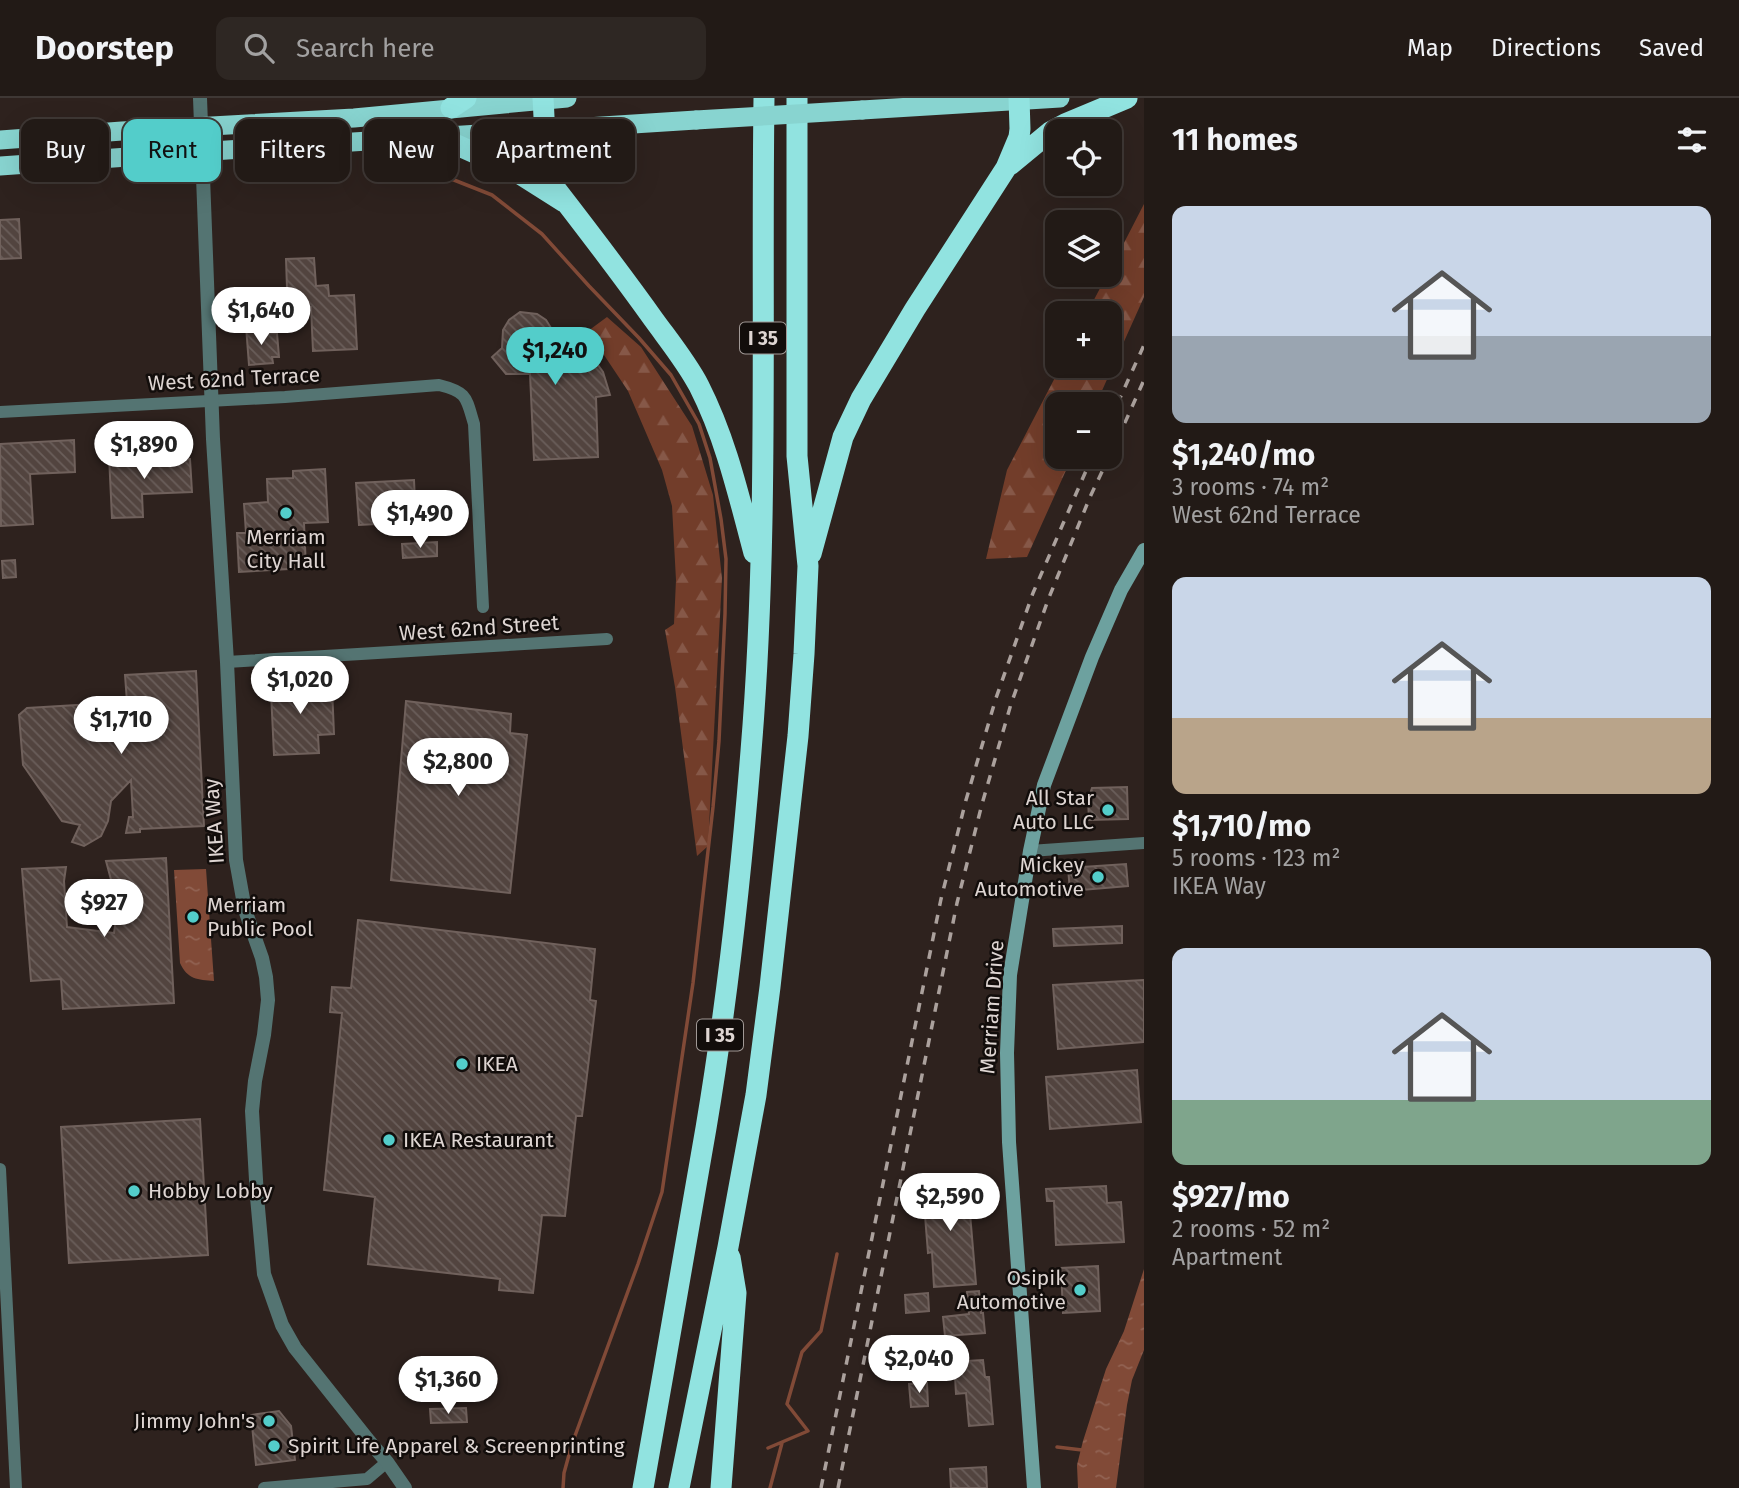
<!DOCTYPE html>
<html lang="en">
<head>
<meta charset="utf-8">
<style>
	:root { --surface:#221a16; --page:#2e2723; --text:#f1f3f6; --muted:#a2a1a1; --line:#3f3835; --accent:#53cdca }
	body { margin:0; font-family:"Fira Sans",sans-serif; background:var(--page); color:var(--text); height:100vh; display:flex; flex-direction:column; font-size:26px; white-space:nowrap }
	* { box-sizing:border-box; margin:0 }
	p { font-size:23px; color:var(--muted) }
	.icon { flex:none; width:38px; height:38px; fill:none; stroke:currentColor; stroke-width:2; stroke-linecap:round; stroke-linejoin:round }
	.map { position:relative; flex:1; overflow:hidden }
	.details { display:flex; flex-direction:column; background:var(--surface); width:595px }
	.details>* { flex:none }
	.hud { position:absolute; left:21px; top:21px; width:665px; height:63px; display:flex; gap:14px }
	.controls { position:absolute; left:1045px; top:21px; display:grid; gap:14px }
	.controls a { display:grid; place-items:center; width:77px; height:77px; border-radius:14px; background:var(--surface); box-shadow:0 7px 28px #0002,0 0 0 2px var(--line); font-size:35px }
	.price { position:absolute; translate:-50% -60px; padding:0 16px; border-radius:24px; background:#fff; color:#222; font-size:23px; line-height:46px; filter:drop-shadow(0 2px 4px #0008) }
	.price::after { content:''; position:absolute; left:50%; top:42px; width:21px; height:16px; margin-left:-10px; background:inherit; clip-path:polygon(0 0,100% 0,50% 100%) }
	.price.selected { background:var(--accent); color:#111 }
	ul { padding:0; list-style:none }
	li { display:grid; align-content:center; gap:14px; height:371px; padding:0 28px }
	li span { display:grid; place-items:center; height:217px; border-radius:14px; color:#555 }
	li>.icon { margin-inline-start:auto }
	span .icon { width:126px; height:126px; fill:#fffc; stroke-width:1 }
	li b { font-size:30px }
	h2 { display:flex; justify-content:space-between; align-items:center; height:84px; padding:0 28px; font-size:30px }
	.pill { padding:0 24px; border-radius:14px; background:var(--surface); box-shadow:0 7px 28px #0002,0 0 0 2px var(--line); font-size:24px; line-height:63px }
	.pill.selected { background:var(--accent); color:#111 }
	header { display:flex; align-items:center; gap:42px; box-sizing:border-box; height:98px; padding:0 35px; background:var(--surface); border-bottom:2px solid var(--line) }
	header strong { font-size:33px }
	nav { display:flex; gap:38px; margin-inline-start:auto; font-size:24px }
	.search { width:490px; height:63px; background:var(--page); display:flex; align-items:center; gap:18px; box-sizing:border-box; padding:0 24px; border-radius:14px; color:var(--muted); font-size:26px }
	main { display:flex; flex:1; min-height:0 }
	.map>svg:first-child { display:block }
</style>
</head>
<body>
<header>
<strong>Doorstep</strong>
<div class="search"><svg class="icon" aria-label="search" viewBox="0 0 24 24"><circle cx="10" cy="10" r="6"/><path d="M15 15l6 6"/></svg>Search here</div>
<nav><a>Map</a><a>Directions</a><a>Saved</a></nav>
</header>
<main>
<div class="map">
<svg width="1144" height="1390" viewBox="0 0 1144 1390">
	<defs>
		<pattern id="forest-firs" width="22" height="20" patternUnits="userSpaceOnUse" patternTransform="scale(1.75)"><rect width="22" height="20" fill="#723d2a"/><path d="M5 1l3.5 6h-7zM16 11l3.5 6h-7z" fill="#865848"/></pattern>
		<pattern id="water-ripples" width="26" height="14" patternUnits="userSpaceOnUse" patternTransform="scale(1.75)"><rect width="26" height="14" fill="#814a37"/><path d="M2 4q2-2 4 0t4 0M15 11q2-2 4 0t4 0" fill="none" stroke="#926353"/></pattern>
		<pattern id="building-back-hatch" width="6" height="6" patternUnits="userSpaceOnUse" patternTransform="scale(1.75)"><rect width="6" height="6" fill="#52443f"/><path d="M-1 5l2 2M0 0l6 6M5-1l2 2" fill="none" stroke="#6a5e5a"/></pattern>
	</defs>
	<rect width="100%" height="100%" fill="#2e221e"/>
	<!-- forest -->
	<path fill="url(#forest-firs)" d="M 1144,106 L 1144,199 L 1096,306 L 1057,306 L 1057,359 L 1072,359 L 1027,459 L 986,461 L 1007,372 L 1061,268 L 1110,268 L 1110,215 L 1087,215 L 1107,177 L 1110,177 L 1110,172 Z
		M 607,219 L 641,249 L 692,328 L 713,397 L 722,480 L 708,748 L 697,758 L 675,589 L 665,532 L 674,526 L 676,482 L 672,408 L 662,372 L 628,293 L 588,233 Z"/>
	<!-- water -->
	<path fill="url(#water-ripples)" d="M 206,771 L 214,883 C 198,882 187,881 180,865 L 174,772 Z
		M 1144,1171 L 1144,1252 L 1132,1282 L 1127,1307 L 1116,1390 L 1078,1390 L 1077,1367 L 1083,1343 L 1106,1271 L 1124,1233 Z"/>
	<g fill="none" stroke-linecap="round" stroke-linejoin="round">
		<!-- stream -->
		<path stroke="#814a37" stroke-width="3.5" d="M 389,71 L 419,72 L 454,82 L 492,97 L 542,136 L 589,188 L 639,240 L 671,277 L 699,326 L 710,360 L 721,421 L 726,461 L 725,516 L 719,643 L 713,709 L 693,885 L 662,1094 L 638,1166 L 572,1346 L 564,1375 L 563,1390
			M 1057,1349 L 1082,1352
			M 768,1350 L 808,1333 L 787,1306 L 802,1254 L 821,1233 L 837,1156
			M 770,1390 L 782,1345"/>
	</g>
	<!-- building -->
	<path fill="url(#building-back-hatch)" stroke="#70615c" stroke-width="2" d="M 19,121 L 21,160 L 0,161 L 0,122 Z
		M 314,160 L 316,188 L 328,187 L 329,198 L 354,197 L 357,251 L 313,253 L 311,209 L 282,211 L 281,190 L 287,190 L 286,161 Z
		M 520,214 L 537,216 L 546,222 L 551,230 L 566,236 L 590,256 L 603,274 L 610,297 L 596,299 L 598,359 L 534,362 L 530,276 L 506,276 L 492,259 L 502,250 L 503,232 L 509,222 Z
		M 246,228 L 257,228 L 258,236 L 277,235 L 279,259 L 272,259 L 273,265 L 249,267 Z
		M 74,342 L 75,374 L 30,376 L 33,426 L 1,428 L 0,346 Z
		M 153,353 L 154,363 L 190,361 L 192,394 L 142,396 L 143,419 L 112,420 L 109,358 L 136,356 L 136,354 Z
		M 325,371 L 328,424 L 304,425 L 306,470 L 239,474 L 237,435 L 246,435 L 244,406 L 268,404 L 267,381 L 293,380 L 293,373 Z
		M 414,382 L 416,424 L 359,427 L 356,385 Z
		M 437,444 L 437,458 L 403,460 L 402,446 Z
		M 15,462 L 16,479 L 3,480 L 2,463 Z
		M 281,572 L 282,585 L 294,584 L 294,588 L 315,587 L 315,590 L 332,589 L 334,636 L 318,637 L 319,655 L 274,657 L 270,573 Z
		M 196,573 L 204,728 L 140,731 L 140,734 L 126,735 L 129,719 L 133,719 L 131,682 L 111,703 L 108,723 L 101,738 L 84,748 L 72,744 L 80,727 L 62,723 L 23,667 L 19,617 L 27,610 L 127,604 L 125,577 Z
		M 406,603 L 511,616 L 510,635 L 527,637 L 510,795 L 391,782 Z
		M 1127,689 L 1128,721 L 1089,722 L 1088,702 L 1092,690 Z
		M 166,760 L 174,905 L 63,911 L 61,881 L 31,883 L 22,771 L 66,769 L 64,783 L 67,829 L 114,835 L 118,808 L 106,763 Z
		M 1126,766 L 1128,788 L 1070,793 L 1068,770 Z
		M 358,822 L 595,851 L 590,902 L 596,903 L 582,1018 L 576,1018 L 565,1118 L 542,1117 L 533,1195 L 499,1192 L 500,1181 L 368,1166 L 375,1099 L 324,1092 L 342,915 L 330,914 L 332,889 L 351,890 Z
		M 1122,828 L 1122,845 L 1054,848 L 1053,831 Z
		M 1144,882 L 1144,944 L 1058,951 L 1053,887 Z
		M 1137,972 L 1141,1024 L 1050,1031 L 1046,979 Z
		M 200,1021 L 208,1157 L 69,1165 L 61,1029 Z
		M 967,1080 L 976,1186 L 934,1189 L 932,1154 L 928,1155 L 924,1105 L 928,1105 L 927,1083 Z
		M 1106,1088 L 1107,1105 L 1121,1104 L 1124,1144 L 1056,1147 L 1054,1103 L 1047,1103 L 1046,1091 Z
		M 1098,1168 L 1100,1213 L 1063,1215 L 1061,1170 Z
		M 979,1193 L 981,1215 L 983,1215 L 985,1235 L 945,1238 L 943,1219 L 969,1216 L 967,1194 Z
		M 928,1195 L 929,1213 L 906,1215 L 905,1197 Z
		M 983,1262 L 985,1279 L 989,1279 L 993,1326 L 969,1328 L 966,1295 L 956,1296 L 955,1279 L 950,1279 L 949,1264 Z
		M 927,1285 L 928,1308 L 911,1309 L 909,1286 Z
		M 466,1310 L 467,1324 L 431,1325 L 430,1311 Z
		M 279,1313 L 291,1328 L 295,1362 L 256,1367 L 251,1317 Z
		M 986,1369 L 987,1390 L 951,1390 L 950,1371 Z"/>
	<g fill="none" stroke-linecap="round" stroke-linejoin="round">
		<!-- minor -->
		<path stroke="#547472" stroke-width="12" d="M 0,314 L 285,299 L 439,287 C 468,294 466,300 474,326 L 483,509
			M 227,564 L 607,541
			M 1030,753 L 1144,745
			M 0,1071 L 16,1390
			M 264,1390 L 367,1381 L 387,1364"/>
		<!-- tertiary -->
		<path stroke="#547472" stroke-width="14" d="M 200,0 L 213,341 L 227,564 L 236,762 L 245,812 L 262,860 L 266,879 L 268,902 L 264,937 L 255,983 L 252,1013 L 257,1099 L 264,1176 L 282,1227 L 295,1250 L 369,1343 L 387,1364 L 405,1390"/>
		<!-- secondary -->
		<path stroke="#6da19f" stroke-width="14" d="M 1034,1390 L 1009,1044 L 1007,955 L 1010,877 L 1030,753 L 1044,687 L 1092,559 L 1121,492 L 1144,452"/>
		<!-- trunk -->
		<path stroke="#88d4d0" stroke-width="19" d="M 862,12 L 1060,0
			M 0,42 L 122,33 L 354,20 L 567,0
			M 0,68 L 227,52 L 696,22"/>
		<!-- motorway -->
		<path stroke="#91e3e0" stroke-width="21" d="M 543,0 C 545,30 544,62 555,90 C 589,134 622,177 654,222 C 670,244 687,265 699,288 C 726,341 739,399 754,455
			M 451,10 L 466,0
			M 439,39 L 515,73 L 564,104
			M 1010,67 L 1050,34 L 1065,26 L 1127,0
			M 811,456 L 843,339 L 861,301 L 915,211 L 1006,70 L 1019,39 L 1020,31 L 1019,0
			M 643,1390 C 664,1270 686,1150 706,1030 C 727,905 741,779 751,653 C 769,436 761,218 764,0
			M 679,1390 L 728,1149 L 756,997 L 770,889 L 798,638 L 804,556 L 808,468 L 797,358 L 797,0
			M 721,1390 L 736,1195 L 730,1159"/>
		<!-- rail -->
		<path stroke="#aba19d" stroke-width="3.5" stroke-dasharray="9 9" stroke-linecap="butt" d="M 1110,322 L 1144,247
			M 1110,358 L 1144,282
			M 821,1390 L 941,801 L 966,702 L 996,600 L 1033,495 L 1092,359
			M 838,1390 L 957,805 L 982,706 L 1011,606 L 1048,502 L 1090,399 L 1109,359"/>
		<!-- trunk-bridge -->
		<path stroke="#88d4d0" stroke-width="19" d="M 696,22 L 862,12"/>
	</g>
	<!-- markers -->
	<g fill="#53cdca" stroke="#120d0b" stroke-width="2.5">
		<circle cx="286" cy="415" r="7"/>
		<circle cx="1108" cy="712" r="7"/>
		<circle cx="1098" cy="779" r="7"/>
		<circle cx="193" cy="819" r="7"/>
		<circle cx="462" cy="966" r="7"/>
		<circle cx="389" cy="1042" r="7"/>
		<circle cx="134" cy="1093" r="7"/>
		<circle cx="1080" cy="1192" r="7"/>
		<circle cx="269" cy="1323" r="7"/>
		<circle cx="274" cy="1348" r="7"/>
	</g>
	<g text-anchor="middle" stroke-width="5" stroke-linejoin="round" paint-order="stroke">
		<!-- shield labels -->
		<g fill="#120d0b" stroke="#a19996" stroke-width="2">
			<rect x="740" y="224.5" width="46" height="31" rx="5"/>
			<rect x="697" y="921.5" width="46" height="31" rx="5"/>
		</g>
		<g font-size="19" font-weight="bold" fill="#ded5d2">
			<text x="763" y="247">I 35</text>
			<text x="720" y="944">I 35</text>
		</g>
		<!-- street labels -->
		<g font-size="21" fill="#ded5d2" stroke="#120d0b">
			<text transform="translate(234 281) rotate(-3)" y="7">West 62nd Terrace</text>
			<text transform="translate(479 530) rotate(-4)" y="7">West 62nd Street</text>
			<text transform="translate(214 723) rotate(-94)" y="7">IKEA Way</text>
			<text transform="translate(992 909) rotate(-86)" y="7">Merriam Drive</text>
		</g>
		<!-- poi labels -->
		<g font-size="21" fill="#ded5d2" stroke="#120d0b" text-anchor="start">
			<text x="286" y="446" text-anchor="middle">Merriam<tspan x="286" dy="24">City Hall</tspan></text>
			<text x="1094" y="707" text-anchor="end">All Star<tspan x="1094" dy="24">Auto LLC</tspan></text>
			<text x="1084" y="774" text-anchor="end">Mickey<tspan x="1084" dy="24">Automotive</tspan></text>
			<text x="207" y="814">Merriam<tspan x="207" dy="24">Public Pool</tspan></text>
			<text x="476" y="973">IKEA</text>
			<text x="403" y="1049">IKEA Restaurant</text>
			<text x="148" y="1100">Hobby Lobby</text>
			<text x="1066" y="1187" text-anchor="end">Osipik<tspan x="1066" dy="24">Automotive</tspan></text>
			<text x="255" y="1330" text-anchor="end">Jimmy John's</text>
			<text x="288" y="1355">Spirit Life Apparel &amp; Screenprinting</text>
		</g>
	</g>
</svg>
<div class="controls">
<a><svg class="icon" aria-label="locate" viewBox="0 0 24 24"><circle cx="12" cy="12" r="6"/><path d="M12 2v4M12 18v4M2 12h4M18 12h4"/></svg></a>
<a><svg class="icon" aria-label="layers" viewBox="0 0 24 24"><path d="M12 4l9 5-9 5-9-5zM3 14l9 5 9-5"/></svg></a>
<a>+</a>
<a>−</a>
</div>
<b class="price" style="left:261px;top:249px">$1,640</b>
<b class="price selected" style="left:555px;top:289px">$1,240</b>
<b class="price" style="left:144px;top:383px">$1,890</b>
<b class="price" style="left:420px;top:452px">$1,490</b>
<b class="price" style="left:300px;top:618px">$1,020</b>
<b class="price" style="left:121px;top:658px">$1,710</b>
<b class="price" style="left:458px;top:700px">$2,800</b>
<b class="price" style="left:104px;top:841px">$927</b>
<b class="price" style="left:950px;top:1135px">$2,590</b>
<b class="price" style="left:919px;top:1297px">$2,040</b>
<b class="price" style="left:448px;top:1318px">$1,360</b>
<div class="hud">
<a class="pill">Buy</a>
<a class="pill selected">Rent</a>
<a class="pill">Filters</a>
<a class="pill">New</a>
<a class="pill">Apartment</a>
</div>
</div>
<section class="details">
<h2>11 homes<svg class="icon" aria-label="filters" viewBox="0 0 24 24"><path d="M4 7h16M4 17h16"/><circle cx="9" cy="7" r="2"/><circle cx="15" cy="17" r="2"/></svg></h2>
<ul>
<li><span style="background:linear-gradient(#c9d6e8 60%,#9aa5b1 0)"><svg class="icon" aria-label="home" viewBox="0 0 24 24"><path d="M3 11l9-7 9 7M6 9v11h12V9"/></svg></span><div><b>$1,240/mo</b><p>3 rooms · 74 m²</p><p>West 62nd Terrace</p></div></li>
<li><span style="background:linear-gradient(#c9d6e8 65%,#b9a48a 0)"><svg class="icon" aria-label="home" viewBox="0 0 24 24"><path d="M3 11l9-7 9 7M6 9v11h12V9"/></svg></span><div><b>$1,710/mo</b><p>5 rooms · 123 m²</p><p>IKEA Way</p></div></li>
<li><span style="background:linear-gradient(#c9d6e8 70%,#7fa58c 0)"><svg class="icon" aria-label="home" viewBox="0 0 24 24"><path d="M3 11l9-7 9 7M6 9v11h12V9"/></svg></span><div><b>$927/mo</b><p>2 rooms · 52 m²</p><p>Apartment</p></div></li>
</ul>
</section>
</main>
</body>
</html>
